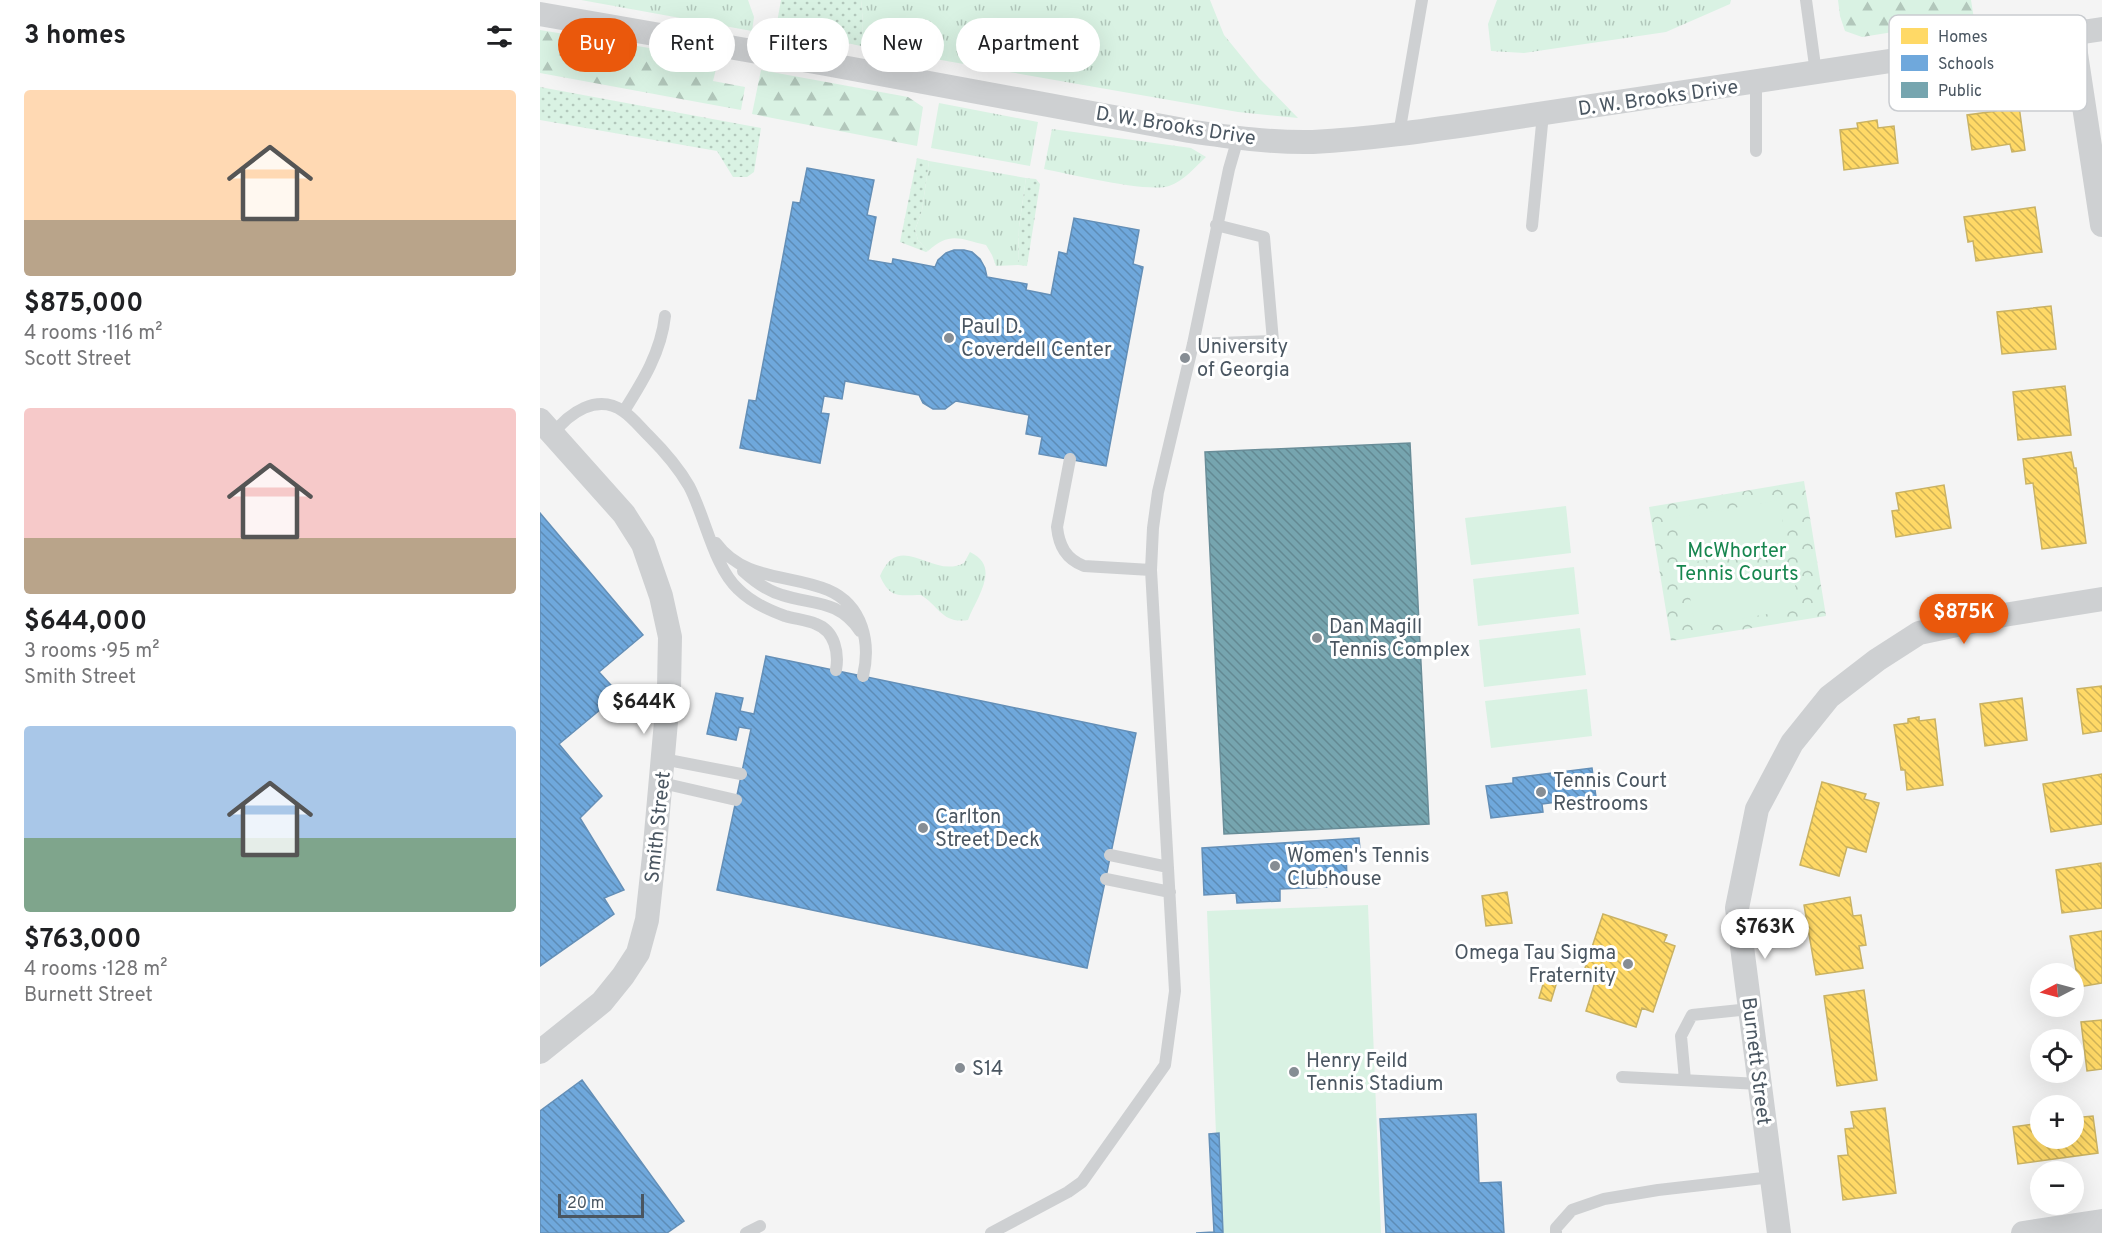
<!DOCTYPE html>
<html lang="en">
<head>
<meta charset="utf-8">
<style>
	:root { --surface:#fff; --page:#f2f2f2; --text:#202124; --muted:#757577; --accent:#ea580c }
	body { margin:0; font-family:Overpass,sans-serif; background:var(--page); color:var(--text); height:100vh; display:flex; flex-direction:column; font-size:22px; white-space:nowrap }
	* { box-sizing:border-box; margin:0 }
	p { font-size:20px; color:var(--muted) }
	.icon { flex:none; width:33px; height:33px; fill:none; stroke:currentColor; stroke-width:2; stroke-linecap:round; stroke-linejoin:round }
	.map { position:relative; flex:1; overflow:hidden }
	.panel { display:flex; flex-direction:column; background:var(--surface); width:540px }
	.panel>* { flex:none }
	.guide { position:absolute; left:18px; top:18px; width:570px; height:54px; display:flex; gap:12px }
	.needle { width:39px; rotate:264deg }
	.tools { position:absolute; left:1490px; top:963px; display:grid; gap:12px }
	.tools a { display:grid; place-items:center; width:54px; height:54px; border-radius:50%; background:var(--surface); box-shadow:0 6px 24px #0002; font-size:30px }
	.scale { position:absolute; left:18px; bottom:15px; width:86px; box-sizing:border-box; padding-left:6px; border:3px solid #4a5661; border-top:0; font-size:16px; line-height:21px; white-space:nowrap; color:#4a5661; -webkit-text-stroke:4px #fff; paint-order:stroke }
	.price { position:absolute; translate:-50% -51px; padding:0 14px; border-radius:21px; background:#fff; color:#222; font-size:20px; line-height:39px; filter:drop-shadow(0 2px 3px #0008) }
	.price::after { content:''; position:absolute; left:50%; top:36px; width:18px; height:14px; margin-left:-9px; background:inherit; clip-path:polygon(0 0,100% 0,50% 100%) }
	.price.on { background:var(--accent); color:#fff }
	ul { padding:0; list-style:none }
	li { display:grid; align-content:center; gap:12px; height:318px; padding:0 24px }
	li span { display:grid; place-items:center; height:186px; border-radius:6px; color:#555 }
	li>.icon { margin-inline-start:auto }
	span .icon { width:108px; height:108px; fill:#fffc; stroke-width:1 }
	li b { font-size:26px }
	h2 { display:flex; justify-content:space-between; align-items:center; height:72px; padding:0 24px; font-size:26px }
	.chip { padding:0 21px; border-radius:27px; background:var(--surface); box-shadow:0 6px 24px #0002; font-size:21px; line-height:54px }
	.chip.on { background:var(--accent); color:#fff }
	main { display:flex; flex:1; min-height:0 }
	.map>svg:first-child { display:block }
</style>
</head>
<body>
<main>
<section class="panel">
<h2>3 homes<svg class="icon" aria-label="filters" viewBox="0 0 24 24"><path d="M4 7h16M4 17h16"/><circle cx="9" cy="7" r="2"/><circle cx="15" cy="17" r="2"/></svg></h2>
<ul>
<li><span style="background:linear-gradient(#ffd9b3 70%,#b9a48a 0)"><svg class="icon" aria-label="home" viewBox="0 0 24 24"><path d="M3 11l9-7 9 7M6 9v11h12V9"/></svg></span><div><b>$875,000</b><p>4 rooms · 116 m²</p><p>Scott Street</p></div></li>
<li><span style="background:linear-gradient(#f6c9c9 70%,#b9a48a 0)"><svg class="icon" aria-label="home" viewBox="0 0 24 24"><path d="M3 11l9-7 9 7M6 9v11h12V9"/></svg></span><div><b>$644,000</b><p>3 rooms · 95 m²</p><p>Smith Street</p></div></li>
<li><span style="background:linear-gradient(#a9c7e8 60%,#7fa58c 0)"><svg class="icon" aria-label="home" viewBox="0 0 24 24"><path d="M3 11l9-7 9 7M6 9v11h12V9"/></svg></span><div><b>$763,000</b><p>4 rooms · 128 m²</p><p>Burnett Street</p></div></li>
</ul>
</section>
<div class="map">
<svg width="1562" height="1233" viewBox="0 0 1562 1233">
	<defs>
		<pattern id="grass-tufts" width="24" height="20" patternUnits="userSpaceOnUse" patternTransform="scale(1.5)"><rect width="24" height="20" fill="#d9f2e3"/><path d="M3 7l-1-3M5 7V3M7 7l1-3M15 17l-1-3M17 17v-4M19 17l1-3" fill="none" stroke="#b2c7bb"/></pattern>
		<pattern id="forest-firs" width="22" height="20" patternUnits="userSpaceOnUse" patternTransform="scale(1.5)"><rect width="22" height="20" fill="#d9f2e3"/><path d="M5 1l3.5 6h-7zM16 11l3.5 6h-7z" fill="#b2c7bb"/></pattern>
		<pattern id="park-crowns" width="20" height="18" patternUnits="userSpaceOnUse" patternTransform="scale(1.5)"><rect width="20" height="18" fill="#d9f2e3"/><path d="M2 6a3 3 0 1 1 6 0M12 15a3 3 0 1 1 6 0" fill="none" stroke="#b2c7bb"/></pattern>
		<pattern id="garden-dots" width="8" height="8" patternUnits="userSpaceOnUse" patternTransform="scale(1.5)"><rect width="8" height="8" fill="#d9f2e3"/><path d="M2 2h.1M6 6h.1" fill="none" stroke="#b2c7bb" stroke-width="1.8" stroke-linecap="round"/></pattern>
		<pattern id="homes-back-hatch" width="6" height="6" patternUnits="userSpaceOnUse" patternTransform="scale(1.5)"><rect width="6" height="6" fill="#ffd966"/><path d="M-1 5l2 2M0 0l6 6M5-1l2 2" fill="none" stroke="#d0b357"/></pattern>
		<pattern id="schools-back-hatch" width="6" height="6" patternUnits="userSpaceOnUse" patternTransform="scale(1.5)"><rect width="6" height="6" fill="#6fa8dc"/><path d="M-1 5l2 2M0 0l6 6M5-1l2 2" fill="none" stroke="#5d8cb6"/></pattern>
		<pattern id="public-back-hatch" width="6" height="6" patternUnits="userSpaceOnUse" patternTransform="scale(1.5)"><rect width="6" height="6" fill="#76a5af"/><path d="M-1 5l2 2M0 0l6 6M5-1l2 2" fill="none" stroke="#638992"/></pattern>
	</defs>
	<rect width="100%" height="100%" fill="#f4f4f4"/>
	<!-- grass -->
	<path fill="url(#grass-tufts)" d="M 41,0 L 208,0 L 214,17 L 212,31 Z
		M 321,0 L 670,0 L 684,35 L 719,78 L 758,118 L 698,112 L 321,46 L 323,23 Z
		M 957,0 L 1191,0 L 1190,4 L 1126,32 L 984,53 L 951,51 L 948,24 Z
		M 399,103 L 498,122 L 490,166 L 391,148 Z
		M 512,129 L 651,148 L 666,157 C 655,167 644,181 629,186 C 607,193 530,174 504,169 Z
		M 389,161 L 486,178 L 479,227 L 478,265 L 456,266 L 452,255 L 446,245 C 420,239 410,231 388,251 L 378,240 L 375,230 L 382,210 Z
		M 430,552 C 462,567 436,598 428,620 C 402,624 399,606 381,595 C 359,595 350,599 340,576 C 360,529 392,580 424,563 Z"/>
	<!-- forest -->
	<path fill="url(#forest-firs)" d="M 1298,0 L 1431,0 L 1434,19 L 1322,37 L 1305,31 L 1300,16 Z
		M 0,30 L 158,56 L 157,66 L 176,69 L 173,81 L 205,87 L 201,110 L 0,73 Z
		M 221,70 L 368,97 L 383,107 L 377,146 L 212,114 Z"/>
	<!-- park -->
	<path fill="url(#park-crowns)" d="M 1264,481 L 1286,616 L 1131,641 L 1109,507 Z"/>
	<!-- garden -->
	<path fill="url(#garden-dots)" d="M 241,0 L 321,0 L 323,23 L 321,46 L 236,28 Z
		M 0,87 L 221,128 L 214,172 L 207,177 L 193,177 L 177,151 L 0,120 Z
		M 377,158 L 389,161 L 382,210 L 375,230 L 378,240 L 388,251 L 386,252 L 360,242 Z
		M 486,178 L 496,179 L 500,184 L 487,266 L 478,265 L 479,227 Z"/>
	<!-- pitch -->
	<path fill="#d9f2e3" d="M 1239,500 L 1247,546 L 1144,564 L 1136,518 Z
		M 1026,506 L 1031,553 L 931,565 L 925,518 Z
		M 1251,562 L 1259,609 L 1155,626 L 1147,580 Z
		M 1034,567 L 1039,614 L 938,626 L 933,579 Z
		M 1040,628 L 1046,675 L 944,687 L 939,640 Z
		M 1047,689 L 1052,736 L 951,748 L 945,701 Z
		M 828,905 L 841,1233 L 680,1233 L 667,911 Z"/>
	<!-- homes -->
	<path fill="url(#homes-back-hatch)" stroke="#c9b264" stroke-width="1.5" d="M 1467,100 L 1468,107 L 1479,106 L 1485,150 L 1472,152 L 1470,144 L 1432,150 L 1427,115 L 1456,111 L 1455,102 Z
		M 1337,120 L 1338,128 L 1354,126 L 1358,163 L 1304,170 L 1300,130 L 1318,128 L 1317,123 Z
		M 1495,207 L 1502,252 L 1436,261 L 1433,241 L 1428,242 L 1424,217 Z
		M 1511,306 L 1516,349 L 1462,354 L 1457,312 Z
		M 1525,386 L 1531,435 L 1478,440 L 1473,392 Z
		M 1531,452 L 1534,468 L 1536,468 L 1546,543 L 1502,549 L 1493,483 L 1486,484 L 1483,459 Z
		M 1404,485 L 1411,528 L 1356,537 L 1352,511 L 1359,510 L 1356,493 Z
		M 1562,686 L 1562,731 L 1543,734 L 1537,689 Z
		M 1482,698 L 1487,740 L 1445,746 L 1440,704 Z
		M 1379,717 L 1379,721 L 1395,719 L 1403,785 L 1367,790 L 1365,770 L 1361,770 L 1354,725 L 1368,723 L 1368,719 Z
		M 1562,774 L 1562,824 L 1511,832 L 1503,784 Z
		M 1282,782 L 1326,794 L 1324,799 L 1339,803 L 1326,852 L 1307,847 L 1299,876 L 1260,865 Z
		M 1561,863 L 1562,908 L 1522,913 L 1516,870 Z
		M 967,892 L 972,923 L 946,926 L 942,896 Z
		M 1310,897 L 1313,916 L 1321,915 L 1326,945 L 1319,946 L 1323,968 L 1276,975 L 1264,905 Z
		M 1063,914 L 1127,935 L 1124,942 L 1135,946 L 1113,1012 L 1102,1008 L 1096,1027 L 1046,1011 L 1056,979 L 1043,974 Z
		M 1562,931 L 1562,983 L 1539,987 L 1530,936 Z
		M 1007,971 L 1019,975 L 1011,1001 L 999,998 Z
		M 1324,990 L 1337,1080 L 1297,1086 L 1284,996 Z
		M 1562,1020 L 1562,1069 L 1547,1071 L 1541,1022 Z
		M 1345,1108 L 1356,1193 L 1303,1200 L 1298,1156 L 1308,1155 L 1305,1129 L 1314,1128 L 1311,1112 Z
		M 1553,1116 L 1558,1153 L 1478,1164 L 1473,1127 L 1500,1123 L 1500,1138 L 1533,1138 L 1533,1118 Z"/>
	<!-- schools -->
	<path fill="url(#schools-back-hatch)" stroke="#648fb7" stroke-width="1.5" d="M 267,168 L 334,180 L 327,215 L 336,217 L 328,260 L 352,264 L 353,259 L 395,267 L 398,260 L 406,253 L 414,250 L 424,250 L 432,252 L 440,259 L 445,268 L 447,277 L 487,284 L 486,290 L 511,295 L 519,252 L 527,254 L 534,218 L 599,230 L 593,264 L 603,267 L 566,466 L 499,454 L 502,437 L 486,434 L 489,415 L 416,401 L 405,409 L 393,409 L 383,403 L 379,395 L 305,381 L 302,399 L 284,396 L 281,413 L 289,414 L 280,463 L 200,448 L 209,400 L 216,401 L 253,202 L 260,203 Z
		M 0,513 L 103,635 L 59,672 L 79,694 L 19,744 L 62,796 L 40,818 L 84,890 L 64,898 L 74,914 L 0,966 Z
		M 226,656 L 596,733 L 547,968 L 177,890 L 211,729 L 199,727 L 196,740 L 167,734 L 176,693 L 203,698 L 200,711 L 214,714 Z
		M 1052,768 L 1056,797 L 1002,804 L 1003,812 L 951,818 L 946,786 L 973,783 L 973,778 Z
		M 819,838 L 820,850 L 806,851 L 807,880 L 787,881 L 787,887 L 740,889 L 740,901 L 697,903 L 696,893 L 664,895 L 662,848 Z
		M 42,1080 L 144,1221 L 127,1233 L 0,1233 L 0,1111 Z
		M 936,1114 L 939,1183 L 961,1182 L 964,1233 L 846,1233 L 840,1119 Z
		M 679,1133 L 683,1233 L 656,1233 L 674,1232 L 669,1134 Z"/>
	<!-- public -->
	<path fill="url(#public-back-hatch)" stroke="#698d98" stroke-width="1.5" d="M 870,443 L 889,824 L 684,834 L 665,452 Z"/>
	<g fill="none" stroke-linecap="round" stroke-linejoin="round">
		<!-- service -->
		<path stroke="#ced0d2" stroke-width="12" d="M 1266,0 L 1276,73
			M 1216,83 L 1216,151
			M 859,134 L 882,0
			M 992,226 L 1003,114
			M 653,344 L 733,341 L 724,237 L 676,225
			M 84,411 C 103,381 121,352 125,316
			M 13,434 C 29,413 57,393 83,411 C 92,417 101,428 109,436 C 124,451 138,467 149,486 C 165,516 174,567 198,589 C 211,602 228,610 245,616 C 255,619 267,620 276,624 C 295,631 299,653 296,670
			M 530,459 L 517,527 C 519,546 526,559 544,566 L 611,570
			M 176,543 C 204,581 250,574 288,590 C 323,605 331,643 323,676
			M 203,571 C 214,581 227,591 242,595 C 273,605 298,599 320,631
			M 123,759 L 201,774
			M 122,783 L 196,800
			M 570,855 L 628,867
			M 566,879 L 630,892
			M 1082,1077 L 1220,1084
			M 1145,1080 L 1141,1036 L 1152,1015 L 1210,1009
			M 206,1233 L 220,1226
			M 451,1233 L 528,1192 L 542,1182 L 625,1065 L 635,991 L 611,570 L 613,528 L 618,492 L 653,344 L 689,169 L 698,138
			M 1016,1233 L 1016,1228 L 1032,1210 L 1064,1199 L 1118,1190 L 1232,1177"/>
		<!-- minor -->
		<path stroke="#ced0d2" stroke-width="24" d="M 0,14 L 286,64 L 649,131 C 689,137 732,143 773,142 C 829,139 884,131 939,123 L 1562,29
			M 1533,34 L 1562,225
			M 0,420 L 84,514 L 103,544 L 121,596 L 130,637 L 129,688 L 114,856 L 107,920 L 98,953 L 83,976 L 62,1002 L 0,1052
			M 1239,1233 L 1197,908 L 1217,809 L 1252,743 L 1289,697 L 1337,660 L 1379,633 L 1464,615 L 1562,599
			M 1483,1233 L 1562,1221"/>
	</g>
	<!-- markers -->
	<g fill="#868d94" stroke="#fff" stroke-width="2">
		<circle cx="409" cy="338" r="6"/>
		<circle cx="645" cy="358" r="6"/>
		<circle cx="777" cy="638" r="6"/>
		<circle cx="1001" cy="792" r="6"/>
		<circle cx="383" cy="828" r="6"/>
		<circle cx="735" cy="866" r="6"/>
		<circle cx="1088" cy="964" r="6"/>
		<circle cx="420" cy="1068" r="6"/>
		<circle cx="754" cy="1072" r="6"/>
	</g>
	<g text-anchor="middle" stroke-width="6" stroke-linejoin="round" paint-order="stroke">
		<!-- street labels -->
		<g font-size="20" fill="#4a5661" stroke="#fff">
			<text transform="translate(1118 97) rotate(-8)" y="7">D. W. Brooks Drive</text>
			<text transform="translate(636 125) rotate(9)" y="7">D. W. Brooks Drive</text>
			<text transform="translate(117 827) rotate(-84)" y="7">Smith Street</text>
			<text transform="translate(1217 1061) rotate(83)" y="7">Burnett Street</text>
		</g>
		<!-- poi labels -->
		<g font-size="20" fill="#4a5661" stroke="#fff" text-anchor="start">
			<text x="421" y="333">Paul D.<tspan x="421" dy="23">Coverdell Center</tspan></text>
			<text x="657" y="353">University<tspan x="657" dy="23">of Georgia</tspan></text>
			<text x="789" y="633">Dan Magill<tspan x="789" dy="23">Tennis Complex</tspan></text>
			<text x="1013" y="787">Tennis Court<tspan x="1013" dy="23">Restrooms</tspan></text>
			<text x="395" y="823">Carlton<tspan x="395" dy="23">Street Deck</tspan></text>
			<text x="747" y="862">Women's Tennis<tspan x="747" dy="23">Clubhouse</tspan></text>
			<text x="1076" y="959" text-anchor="end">Omega Tau Sigma<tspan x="1076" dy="23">Fraternity</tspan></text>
			<text x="766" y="1067">Henry Feild<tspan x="766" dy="23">Tennis Stadium</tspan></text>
			<text x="432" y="1075">S14</text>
		</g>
		<!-- park labels -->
		<g font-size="20" fill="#17864f" stroke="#fff">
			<text x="1197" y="557">McWhorter<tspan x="1197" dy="23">Tennis Courts</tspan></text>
		</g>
	</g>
	<!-- legend -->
	<rect x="1349" y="15" width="198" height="96" rx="9" fill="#fff" stroke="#c9ccd0" stroke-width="1.5"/>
	<rect x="1361" y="28" width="27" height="16" fill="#ffd966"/>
	<rect x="1361" y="55" width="27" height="16" fill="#6fa8dc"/>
	<rect x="1361" y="82" width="27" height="16" fill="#76a5af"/>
	<g font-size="16" fill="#4a5661">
		<text x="1398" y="42">Homes</text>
		<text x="1398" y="69">Schools</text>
		<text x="1398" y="96">Public</text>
	</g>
</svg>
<div class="tools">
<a><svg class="needle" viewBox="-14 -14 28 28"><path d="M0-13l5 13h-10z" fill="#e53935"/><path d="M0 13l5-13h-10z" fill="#757577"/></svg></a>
<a><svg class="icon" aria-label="locate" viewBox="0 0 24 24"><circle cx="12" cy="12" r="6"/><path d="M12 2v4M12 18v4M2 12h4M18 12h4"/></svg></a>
<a>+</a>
<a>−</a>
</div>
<div class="scale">20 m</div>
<b class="price on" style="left:1424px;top:645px">$875K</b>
<b class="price" style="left:104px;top:735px">$644K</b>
<b class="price" style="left:1225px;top:960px">$763K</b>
<div class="guide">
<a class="chip on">Buy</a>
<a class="chip">Rent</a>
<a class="chip">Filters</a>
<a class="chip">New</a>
<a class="chip">Apartment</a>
</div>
</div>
</main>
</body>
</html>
